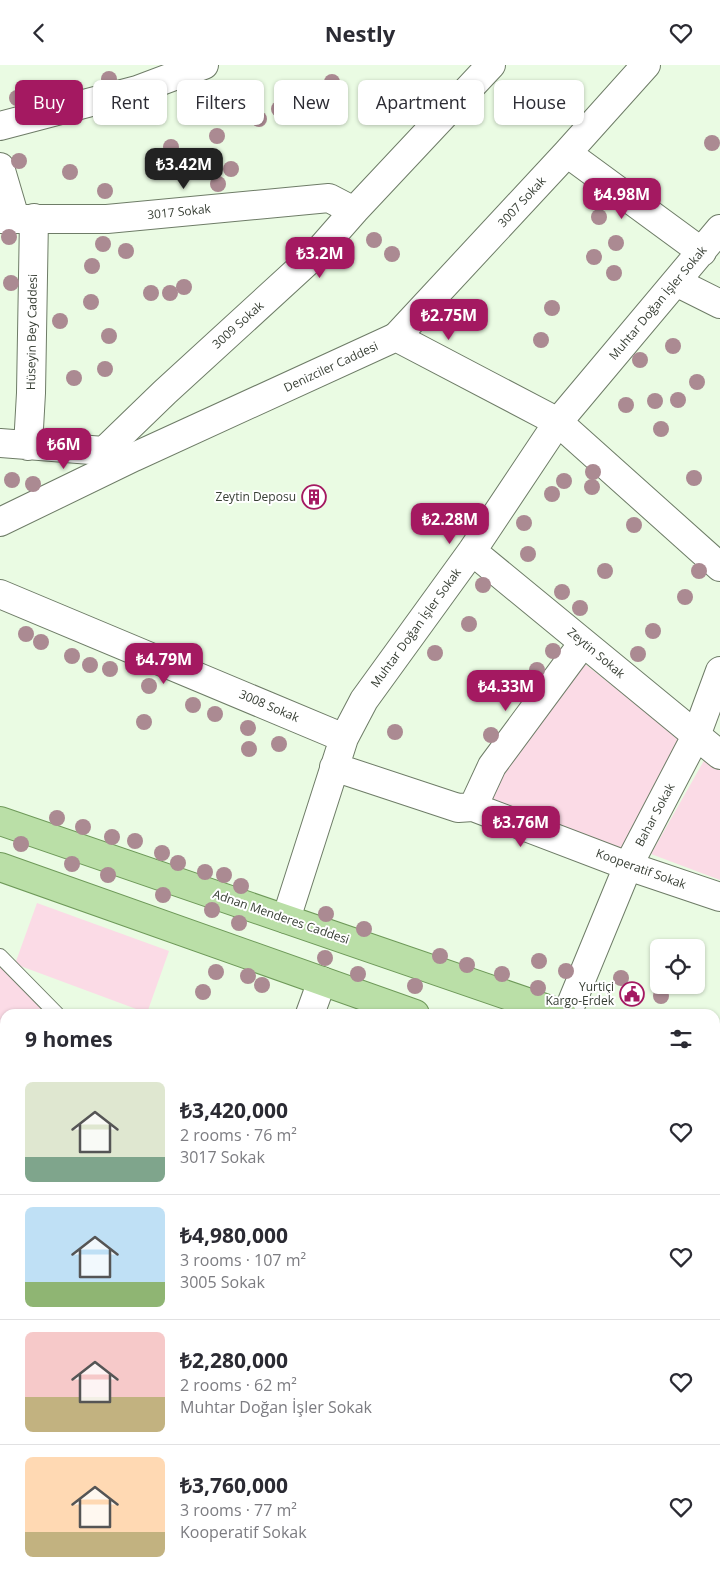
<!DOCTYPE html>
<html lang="en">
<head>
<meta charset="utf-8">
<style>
	:root { --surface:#fff; --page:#f7f7f7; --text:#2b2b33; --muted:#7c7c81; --line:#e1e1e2; --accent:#a41961 }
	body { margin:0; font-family:"Open Sans",sans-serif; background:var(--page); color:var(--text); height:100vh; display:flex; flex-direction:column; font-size:19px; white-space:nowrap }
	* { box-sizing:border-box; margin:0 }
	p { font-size:16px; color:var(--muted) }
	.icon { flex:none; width:28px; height:28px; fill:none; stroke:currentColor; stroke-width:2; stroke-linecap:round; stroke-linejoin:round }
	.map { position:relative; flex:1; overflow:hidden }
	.sheet { position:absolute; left:0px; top:944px; width:720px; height:571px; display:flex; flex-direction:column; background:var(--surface); border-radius:15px 15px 0 0; box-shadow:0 1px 4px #0004 }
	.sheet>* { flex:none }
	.banner { position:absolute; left:15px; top:15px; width:690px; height:45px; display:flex; gap:10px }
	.controls { position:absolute; left:650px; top:874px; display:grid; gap:10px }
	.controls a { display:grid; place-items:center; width:55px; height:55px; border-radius:8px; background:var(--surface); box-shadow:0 1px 4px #0004; font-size:25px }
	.price { position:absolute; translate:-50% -42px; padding:0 11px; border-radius:10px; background:var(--accent); color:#fff; font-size:16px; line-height:32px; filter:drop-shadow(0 1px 2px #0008) }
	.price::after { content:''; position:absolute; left:50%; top:30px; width:15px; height:11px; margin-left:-8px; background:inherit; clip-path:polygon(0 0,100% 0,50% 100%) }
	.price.selected { background:#222; color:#fff }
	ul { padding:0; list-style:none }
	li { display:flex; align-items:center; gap:15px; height:125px; padding:0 25px }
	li+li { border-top:1px solid var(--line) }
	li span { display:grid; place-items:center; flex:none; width:140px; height:100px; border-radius:8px; color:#555 }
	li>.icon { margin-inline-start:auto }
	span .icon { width:60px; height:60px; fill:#fffc; stroke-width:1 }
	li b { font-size:21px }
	h2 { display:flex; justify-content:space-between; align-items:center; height:60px; padding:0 25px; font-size:21px }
	.chip { padding:0 18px; border-radius:8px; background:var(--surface); box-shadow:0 1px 4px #0004; font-size:18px; line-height:45px }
	.chip.selected { background:var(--accent); color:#fff }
	header { display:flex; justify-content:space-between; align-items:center; height:65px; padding:0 25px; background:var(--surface); font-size:22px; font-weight:700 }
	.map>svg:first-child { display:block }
</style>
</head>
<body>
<header><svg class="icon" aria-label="back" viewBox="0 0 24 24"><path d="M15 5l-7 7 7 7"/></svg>Nestly<svg class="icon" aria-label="heart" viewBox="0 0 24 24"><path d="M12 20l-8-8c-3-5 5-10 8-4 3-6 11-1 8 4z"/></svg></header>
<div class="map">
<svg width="720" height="1514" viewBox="0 0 720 1514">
	<rect width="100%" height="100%" fill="#eafbe3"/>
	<!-- green -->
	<path fill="#fbdbe6" d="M 581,596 L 681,674 L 621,785 L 485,736 Z
		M 706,692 L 720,703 L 720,815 L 651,789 Z
		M 37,838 L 169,886 L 147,948 L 15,899 Z
		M 0,902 L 48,949 L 5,949 L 5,1227 L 0,1240 Z"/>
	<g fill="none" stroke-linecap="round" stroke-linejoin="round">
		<!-- lane casing -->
		<g stroke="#6e7c67" stroke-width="16">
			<path id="lane" d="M 0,891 L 57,949
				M 0,1363 L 5,1351"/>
		</g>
		<!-- street casing -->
		<g stroke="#6e7c67" stroke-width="30">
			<path id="street" d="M 0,61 L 137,25 L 204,0
				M 567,88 L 702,187
				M 0,102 L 15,153
				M 0,154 L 107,154 L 329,133 L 354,146
				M 676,217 L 720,239
				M 396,272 L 567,88 L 646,0
				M 0,378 L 104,386 L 123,390
				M 28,381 L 31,328 L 34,153
				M 104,386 L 165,327 L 318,187 L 354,146 L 491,0
				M 472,486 L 720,690
				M 0,529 L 344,673
				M 334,702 L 458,743 L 473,742 L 628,801 L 720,832
				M 473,742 L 492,701 L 583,578
				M 286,854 L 344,673 L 364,635 L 472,486 L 558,357 L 720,164
				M 310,949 L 322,916
				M 567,949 L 628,801 L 696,671 L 720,606
				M 715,1350 L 720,1352
				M 1,1514 L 5,1506
				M 229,1514 L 235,1510"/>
		</g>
		<!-- secondary casing -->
		<g stroke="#6e7c67" stroke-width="30">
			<path id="secondary" d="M 0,457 L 134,392 L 396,272 L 558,357 L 720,502
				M 715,1414 L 720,1410
				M 592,1514 L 597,1510"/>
		</g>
		<!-- primary casing -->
		<g stroke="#6e9959" stroke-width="30">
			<path id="primary" d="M 0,756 L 562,949
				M 0,802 L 415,949
				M 715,1001 L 720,1003
				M 715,1054 L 720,1055"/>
		</g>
		<!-- lane -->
		<use href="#lane" stroke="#fff" stroke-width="14"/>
		<!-- street -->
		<use href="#street" stroke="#fff" stroke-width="28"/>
		<!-- secondary -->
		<use href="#secondary" stroke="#fff" stroke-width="28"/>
		<!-- primary -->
		<use href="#primary" stroke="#badfa7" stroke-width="28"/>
	</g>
	<!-- trees -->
	<g fill="#ab8a92">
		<circle cx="109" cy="14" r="8"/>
		<circle cx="332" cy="17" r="8"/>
		<circle cx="303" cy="31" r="8"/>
		<circle cx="17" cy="33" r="8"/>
		<circle cx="45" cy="33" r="8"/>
		<circle cx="539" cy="39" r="8"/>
		<circle cx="279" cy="44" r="8"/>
		<circle cx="259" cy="54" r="8"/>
		<circle cx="217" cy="71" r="8"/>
		<circle cx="712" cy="78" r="8"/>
		<circle cx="171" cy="82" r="8"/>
		<circle cx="19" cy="96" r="8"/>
		<circle cx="231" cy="104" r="8"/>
		<circle cx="70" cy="107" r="8"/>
		<circle cx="218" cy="119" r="8"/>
		<circle cx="105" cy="126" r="8"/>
		<circle cx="599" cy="152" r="8"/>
		<circle cx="9" cy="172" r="8"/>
		<circle cx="374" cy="175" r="8"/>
		<circle cx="616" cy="178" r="8"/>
		<circle cx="103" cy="179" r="8"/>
		<circle cx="126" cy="186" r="8"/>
		<circle cx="392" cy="189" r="8"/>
		<circle cx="594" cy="192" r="8"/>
		<circle cx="92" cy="201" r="8"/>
		<circle cx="614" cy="208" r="8"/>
		<circle cx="11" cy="218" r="8"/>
		<circle cx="184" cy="222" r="8"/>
		<circle cx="151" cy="228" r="8"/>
		<circle cx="170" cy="228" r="8"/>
		<circle cx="91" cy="237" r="8"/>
		<circle cx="552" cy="243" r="8"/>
		<circle cx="60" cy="256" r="8"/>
		<circle cx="109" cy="271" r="8"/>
		<circle cx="541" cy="275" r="8"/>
		<circle cx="673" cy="281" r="8"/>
		<circle cx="640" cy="295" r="8"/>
		<circle cx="105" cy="304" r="8"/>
		<circle cx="74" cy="313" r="8"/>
		<circle cx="697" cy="317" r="8"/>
		<circle cx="678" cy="335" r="8"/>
		<circle cx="655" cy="336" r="8"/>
		<circle cx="626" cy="340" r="8"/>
		<circle cx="661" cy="364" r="8"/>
		<circle cx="593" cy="407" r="8"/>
		<circle cx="694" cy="413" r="8"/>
		<circle cx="12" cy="415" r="8"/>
		<circle cx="564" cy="416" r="8"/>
		<circle cx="33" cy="419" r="8"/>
		<circle cx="592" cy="422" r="8"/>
		<circle cx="552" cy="429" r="8"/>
		<circle cx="524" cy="458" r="8"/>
		<circle cx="634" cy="460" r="8"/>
		<circle cx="528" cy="489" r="8"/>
		<circle cx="605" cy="506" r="8"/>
		<circle cx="699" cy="506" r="8"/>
		<circle cx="483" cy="520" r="8"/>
		<circle cx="562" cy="527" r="8"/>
		<circle cx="685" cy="532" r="8"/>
		<circle cx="580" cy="543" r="8"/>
		<circle cx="469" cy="559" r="8"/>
		<circle cx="653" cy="566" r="8"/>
		<circle cx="26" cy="569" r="8"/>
		<circle cx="41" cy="577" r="8"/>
		<circle cx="553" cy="586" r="8"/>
		<circle cx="435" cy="588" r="8"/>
		<circle cx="638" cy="589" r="8"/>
		<circle cx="72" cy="591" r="8"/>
		<circle cx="90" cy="600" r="8"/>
		<circle cx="110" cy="604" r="8"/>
		<circle cx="537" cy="605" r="8"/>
		<circle cx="149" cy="621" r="8"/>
		<circle cx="193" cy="640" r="8"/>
		<circle cx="215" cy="649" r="8"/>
		<circle cx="144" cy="657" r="8"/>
		<circle cx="248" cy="663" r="8"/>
		<circle cx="395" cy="667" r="8"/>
		<circle cx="491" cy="670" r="8"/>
		<circle cx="279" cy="679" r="8"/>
		<circle cx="249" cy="684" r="8"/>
		<circle cx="57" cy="753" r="8"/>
		<circle cx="83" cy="762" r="8"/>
		<circle cx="112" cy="772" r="8"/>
		<circle cx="135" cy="776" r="8"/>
		<circle cx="21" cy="779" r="8"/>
		<circle cx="162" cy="788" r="8"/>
		<circle cx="178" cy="798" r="8"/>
		<circle cx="72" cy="799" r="8"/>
		<circle cx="205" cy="807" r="8"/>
		<circle cx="108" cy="810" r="8"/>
		<circle cx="224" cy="810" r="8"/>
		<circle cx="241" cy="821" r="8"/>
		<circle cx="163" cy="830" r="8"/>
		<circle cx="212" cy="845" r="8"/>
		<circle cx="326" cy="849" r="8"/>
		<circle cx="239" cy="858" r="8"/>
		<circle cx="364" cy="864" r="8"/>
		<circle cx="440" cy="891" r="8"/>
		<circle cx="325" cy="893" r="8"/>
		<circle cx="539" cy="896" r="8"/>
		<circle cx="467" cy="900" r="8"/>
		<circle cx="566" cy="906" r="8"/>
		<circle cx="216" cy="907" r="8"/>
		<circle cx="358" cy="909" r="8"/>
		<circle cx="502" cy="909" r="8"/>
		<circle cx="248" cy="911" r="8"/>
		<circle cx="621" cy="913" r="8"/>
		<circle cx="262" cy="920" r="8"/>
		<circle cx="415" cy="921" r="8"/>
		<circle cx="538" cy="923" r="8"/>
		<circle cx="203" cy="927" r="8"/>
		<circle cx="661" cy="931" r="8"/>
		<circle cx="631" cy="932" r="8"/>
	</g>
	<!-- icons -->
	<defs>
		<g id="building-ring" transform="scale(1.25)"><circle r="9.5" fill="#fff" stroke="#a41961" stroke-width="1.5"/><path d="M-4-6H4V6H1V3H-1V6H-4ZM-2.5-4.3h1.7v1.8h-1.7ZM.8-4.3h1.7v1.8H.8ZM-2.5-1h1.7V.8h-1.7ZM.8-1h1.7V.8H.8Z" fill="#a41961"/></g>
		<g id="civic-ring" transform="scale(1.25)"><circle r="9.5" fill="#fff" stroke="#a41961" stroke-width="1.5"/><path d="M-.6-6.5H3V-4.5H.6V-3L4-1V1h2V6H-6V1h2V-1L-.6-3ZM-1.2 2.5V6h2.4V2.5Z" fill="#a41961"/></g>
	</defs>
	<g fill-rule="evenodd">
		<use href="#building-ring" x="314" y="432"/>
		<use href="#civic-ring" x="632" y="929"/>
	</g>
	<g text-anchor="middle" stroke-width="4" stroke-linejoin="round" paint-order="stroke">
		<!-- street labels -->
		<g font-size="12" fill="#373e34" stroke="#fff">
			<text transform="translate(522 137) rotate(-47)" y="4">3007 Sokak</text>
			<text transform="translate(179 147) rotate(-6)" y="4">3017 Sokak</text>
			<text transform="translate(658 238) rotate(-50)" y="4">Muhtar Doğan İşler Sokak</text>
			<text transform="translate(238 260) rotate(-42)" y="4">3009 Sokak</text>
			<text transform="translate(32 267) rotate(-89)" y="4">Hüseyin Bey Caddesi</text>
			<text transform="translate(331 302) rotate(-25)" y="4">Denizciler Caddesi</text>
			<text transform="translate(416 563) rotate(-54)" y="4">Muhtar Doğan İşler Sokak</text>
			<text transform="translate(596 588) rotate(40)" y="4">Zeytin Sokak</text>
			<text transform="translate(269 641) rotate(23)" y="4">3008 Sokak</text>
			<text transform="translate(655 750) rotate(-62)" y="4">Bahar Sokak</text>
			<text transform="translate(641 804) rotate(20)" y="4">Kooperatif Sokak</text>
			<text transform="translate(281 852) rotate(19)" y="4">Adnan Menderes Caddesi</text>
		</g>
		<!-- poi labels -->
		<g font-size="12" fill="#373e34" stroke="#fff" text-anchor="end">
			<text x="296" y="436">Zeytin Deposu</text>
			<text x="614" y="926">Yurtiçi<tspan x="614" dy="14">Kargo-Erdek</tspan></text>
		</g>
	</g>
</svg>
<div class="controls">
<a><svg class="icon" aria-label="locate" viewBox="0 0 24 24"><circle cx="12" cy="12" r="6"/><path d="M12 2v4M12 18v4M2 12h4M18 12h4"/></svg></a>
</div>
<b class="price selected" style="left:184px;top:125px">₺3.42M</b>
<b class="price" style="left:622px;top:155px">₺4.98M</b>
<b class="price" style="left:320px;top:214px">₺3.2M</b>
<b class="price" style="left:449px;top:276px">₺2.75M</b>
<b class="price" style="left:64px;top:405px">₺6M</b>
<b class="price" style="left:450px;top:480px">₺2.28M</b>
<b class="price" style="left:164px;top:620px">₺4.79M</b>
<b class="price" style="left:506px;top:647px">₺4.33M</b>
<b class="price" style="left:521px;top:783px">₺3.76M</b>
<div class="banner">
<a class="chip selected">Buy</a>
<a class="chip">Rent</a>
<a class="chip">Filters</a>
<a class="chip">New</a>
<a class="chip">Apartment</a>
<a class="chip">House</a>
</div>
<section class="sheet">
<h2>9 homes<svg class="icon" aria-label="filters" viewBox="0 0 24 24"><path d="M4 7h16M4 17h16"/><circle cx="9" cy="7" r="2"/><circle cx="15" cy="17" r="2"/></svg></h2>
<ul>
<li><span style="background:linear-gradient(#dfe7d0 75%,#7fa58c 0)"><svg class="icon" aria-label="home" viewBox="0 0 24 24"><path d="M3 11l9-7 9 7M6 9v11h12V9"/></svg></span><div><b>₺3,420,000</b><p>2 rooms · 76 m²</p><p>3017 Sokak</p></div><svg class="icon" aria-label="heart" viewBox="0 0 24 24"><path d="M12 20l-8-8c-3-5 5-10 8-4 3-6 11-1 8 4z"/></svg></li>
<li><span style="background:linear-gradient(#bfe0f5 75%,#8fb573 0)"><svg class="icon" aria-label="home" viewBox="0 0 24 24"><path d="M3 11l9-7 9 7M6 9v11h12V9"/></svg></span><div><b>₺4,980,000</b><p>3 rooms · 107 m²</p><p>3005 Sokak</p></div><svg class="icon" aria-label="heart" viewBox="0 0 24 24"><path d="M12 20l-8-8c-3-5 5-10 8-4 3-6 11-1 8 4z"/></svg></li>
<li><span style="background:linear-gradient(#f6c9c9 65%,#c2b280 0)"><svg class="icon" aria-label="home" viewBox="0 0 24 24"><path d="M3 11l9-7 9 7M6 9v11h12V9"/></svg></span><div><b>₺2,280,000</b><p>2 rooms · 62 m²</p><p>Muhtar Doğan İşler Sokak</p></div><svg class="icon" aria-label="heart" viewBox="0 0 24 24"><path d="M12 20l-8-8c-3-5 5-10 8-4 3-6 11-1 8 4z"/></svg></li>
<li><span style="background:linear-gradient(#ffd9b3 75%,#c2b280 0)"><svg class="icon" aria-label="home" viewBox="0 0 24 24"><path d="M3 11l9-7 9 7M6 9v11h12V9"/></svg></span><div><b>₺3,760,000</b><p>3 rooms · 77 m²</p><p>Kooperatif Sokak</p></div><svg class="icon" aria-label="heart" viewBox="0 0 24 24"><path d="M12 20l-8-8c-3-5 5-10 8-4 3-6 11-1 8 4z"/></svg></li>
</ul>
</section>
</div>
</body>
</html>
